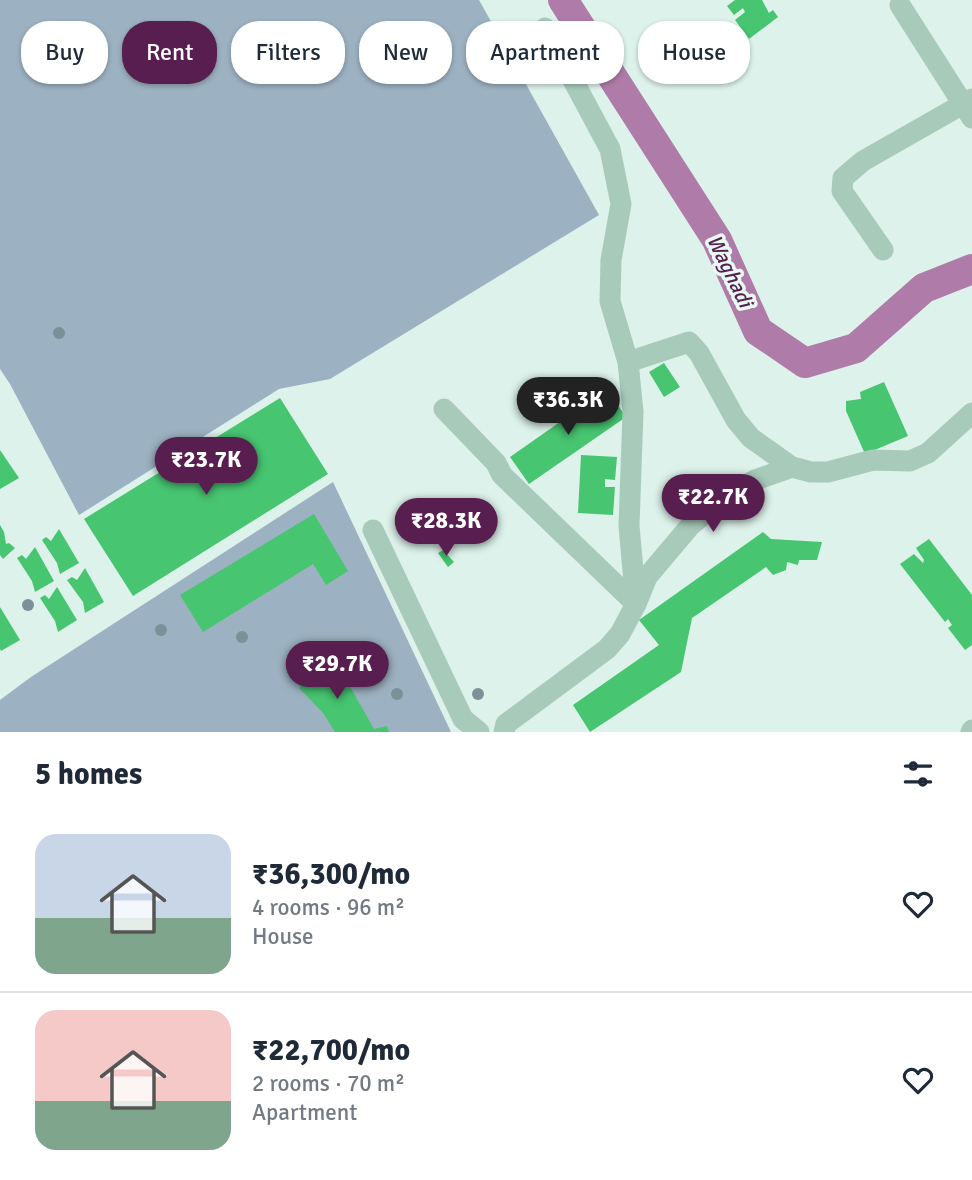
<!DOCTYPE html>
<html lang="en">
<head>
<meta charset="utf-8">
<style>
	:root { --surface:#fff; --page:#f2f2f3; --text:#1f2937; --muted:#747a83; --line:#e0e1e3; --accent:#581e4f }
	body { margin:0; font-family:Signika,sans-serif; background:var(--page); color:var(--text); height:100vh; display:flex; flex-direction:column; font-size:26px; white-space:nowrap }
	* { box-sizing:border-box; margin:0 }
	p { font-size:23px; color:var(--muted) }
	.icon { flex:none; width:38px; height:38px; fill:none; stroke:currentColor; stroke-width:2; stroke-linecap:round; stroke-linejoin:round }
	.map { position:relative; height:732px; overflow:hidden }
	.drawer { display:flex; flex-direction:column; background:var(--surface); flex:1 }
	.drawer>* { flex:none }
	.hud { position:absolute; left:21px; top:21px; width:931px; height:63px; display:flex; gap:14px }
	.price { position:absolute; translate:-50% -60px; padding:0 16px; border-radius:24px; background:var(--accent); color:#fff; font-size:23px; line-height:46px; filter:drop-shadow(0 2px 4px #0008) }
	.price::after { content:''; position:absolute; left:50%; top:42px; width:21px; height:16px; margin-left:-10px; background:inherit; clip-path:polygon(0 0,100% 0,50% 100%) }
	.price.on { background:#222; color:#fff }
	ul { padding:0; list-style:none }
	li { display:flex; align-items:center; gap:21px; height:175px; padding:0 35px }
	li+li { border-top:2px solid var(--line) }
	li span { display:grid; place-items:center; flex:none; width:196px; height:140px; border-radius:21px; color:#555 }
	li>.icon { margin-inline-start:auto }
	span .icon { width:84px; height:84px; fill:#fffc; stroke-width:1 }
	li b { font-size:30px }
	h2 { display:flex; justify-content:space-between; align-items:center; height:84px; padding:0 35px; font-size:30px }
	.chip { padding:0 24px; border-radius:28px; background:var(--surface); box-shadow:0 2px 5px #0004; font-size:24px; line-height:63px }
	.chip.on { background:var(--accent); color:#fff }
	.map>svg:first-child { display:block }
</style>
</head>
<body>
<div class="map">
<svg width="972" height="732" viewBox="0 0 972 732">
	<rect width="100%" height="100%" fill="#dcf2ea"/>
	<!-- green -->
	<path fill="#9cb1c1" d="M 0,0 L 479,0 L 599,215 L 330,379 L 279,389 L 79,515 L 10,384 L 0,369 Z
		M 333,482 L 451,732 L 0,732 L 0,700 L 31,677 Z"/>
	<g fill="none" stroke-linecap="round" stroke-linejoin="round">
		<!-- river -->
		<path stroke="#af7ba8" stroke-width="30" d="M 563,0 L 717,240 L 758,331 L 805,363 L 856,348 L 924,288 L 972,269"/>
	</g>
	<!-- building -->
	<path fill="#47c571" d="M 735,0 L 762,0 L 769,13 L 773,10 L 778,17 L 749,39 L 735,20 L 745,12 L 743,8 L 734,15 L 727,6 Z
		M 664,363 L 680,387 L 664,397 L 649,372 Z
		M 884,382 L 908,436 L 865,454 L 846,411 L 846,401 L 861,399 L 860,392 Z
		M 607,389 L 626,417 L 529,484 L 510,457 Z
		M 280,398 L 328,474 L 133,596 L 84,519 Z
		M 0,450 L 19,478 L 0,489 Z
		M 581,455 L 617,457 L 615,480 L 605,479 L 605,487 L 615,487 L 613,515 L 578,513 Z
		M 314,514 L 348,571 L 326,585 L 313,564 L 203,632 L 180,595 Z
		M 0,525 L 4,532 L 6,544 L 9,543 L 15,548 L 3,559 L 0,555 Z
		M 59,529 L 79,563 L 60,574 L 57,563 L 42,540 L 46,537 L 51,541 Z
		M 763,532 L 771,539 L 822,542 L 817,560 L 799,560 L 798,565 L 787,562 L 786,570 L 773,575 L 766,567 L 692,618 L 681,672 L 590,732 L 573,705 L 659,645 L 639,620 Z
		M 929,539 L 972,595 L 972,645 L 965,650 L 948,628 L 952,625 L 948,619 L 945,622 L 900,564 L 914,554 L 923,563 L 924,560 L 916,548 Z
		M 35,547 L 54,581 L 35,592 L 32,581 L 17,558 L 22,555 L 26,559 Z
		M 443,550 L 454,562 L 448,567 L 438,553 Z
		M 85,568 L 104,602 L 85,613 L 83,602 L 67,580 L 72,577 L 77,580 Z
		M 57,587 L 77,620 L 58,632 L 55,621 L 40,598 L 45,595 L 49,599 Z
		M 0,607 L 20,640 L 1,651 L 0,649 Z
		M 328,659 L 344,676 L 374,729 L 387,726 L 389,732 L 335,732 L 323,713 L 299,688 Z"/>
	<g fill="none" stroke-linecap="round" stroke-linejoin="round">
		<!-- minor -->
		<path stroke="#a8cabb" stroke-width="21" d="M 900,5 L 963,104 L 972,99
			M 883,250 L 842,191 L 843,178 L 863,161 L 963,104 L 972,118
			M 628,362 L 689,342 L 699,353 L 736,420 L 751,438 L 792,467 L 811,472 L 828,472 L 873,460 L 910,461 L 928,453 L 972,413
			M 444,409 L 496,463 L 502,475 L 636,604 L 647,577 L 690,526 L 724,497 L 755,480 L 792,467
			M 373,530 L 463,719 L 479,732
			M 504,732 L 506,724 L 607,649 L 620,634 L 636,604 L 629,526 L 633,412 L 628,362 L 610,301 L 611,260 L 621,204 L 610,149 L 545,28
			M 971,732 L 972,730"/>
	</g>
	<!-- trees -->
	<g fill="#7b9198">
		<circle cx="59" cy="333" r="6"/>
		<circle cx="28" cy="605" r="6"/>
		<circle cx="161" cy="630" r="6"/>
		<circle cx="242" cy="637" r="6"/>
		<circle cx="397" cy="694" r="6"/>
		<circle cx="478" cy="694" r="6"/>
	</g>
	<g text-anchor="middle" stroke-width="7" stroke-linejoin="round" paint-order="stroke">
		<!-- water labels -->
		<g font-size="21" font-style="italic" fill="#581e4f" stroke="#e8f9f3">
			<text transform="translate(730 271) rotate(64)" y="7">Waghadi</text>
		</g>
	</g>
</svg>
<b class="price on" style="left:568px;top:437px">₹36.3K</b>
<b class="price" style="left:206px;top:497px">₹23.7K</b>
<b class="price" style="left:713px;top:534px">₹22.7K</b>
<b class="price" style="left:446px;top:558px">₹28.3K</b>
<b class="price" style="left:337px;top:701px">₹29.7K</b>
<div class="hud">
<a class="chip">Buy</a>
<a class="chip on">Rent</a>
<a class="chip">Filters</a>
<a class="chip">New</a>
<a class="chip">Apartment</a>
<a class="chip">House</a>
</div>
</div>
<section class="drawer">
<h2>5 homes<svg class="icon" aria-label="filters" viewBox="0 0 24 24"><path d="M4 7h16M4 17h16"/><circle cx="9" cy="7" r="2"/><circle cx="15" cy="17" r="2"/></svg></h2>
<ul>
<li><span style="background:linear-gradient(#c9d6e8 60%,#7fa58c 0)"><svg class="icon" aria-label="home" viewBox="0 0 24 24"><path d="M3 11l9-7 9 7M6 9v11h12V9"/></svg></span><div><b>₹36,300/mo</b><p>4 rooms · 96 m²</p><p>House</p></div><svg class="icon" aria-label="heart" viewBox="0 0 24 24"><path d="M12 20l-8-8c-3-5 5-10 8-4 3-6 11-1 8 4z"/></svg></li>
<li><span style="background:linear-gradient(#f6c9c9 65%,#7fa58c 0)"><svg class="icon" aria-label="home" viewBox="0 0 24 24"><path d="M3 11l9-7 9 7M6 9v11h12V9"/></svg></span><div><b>₹22,700/mo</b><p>2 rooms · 70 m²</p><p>Apartment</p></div><svg class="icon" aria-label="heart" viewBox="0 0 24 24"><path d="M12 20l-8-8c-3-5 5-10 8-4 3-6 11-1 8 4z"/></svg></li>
</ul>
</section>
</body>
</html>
